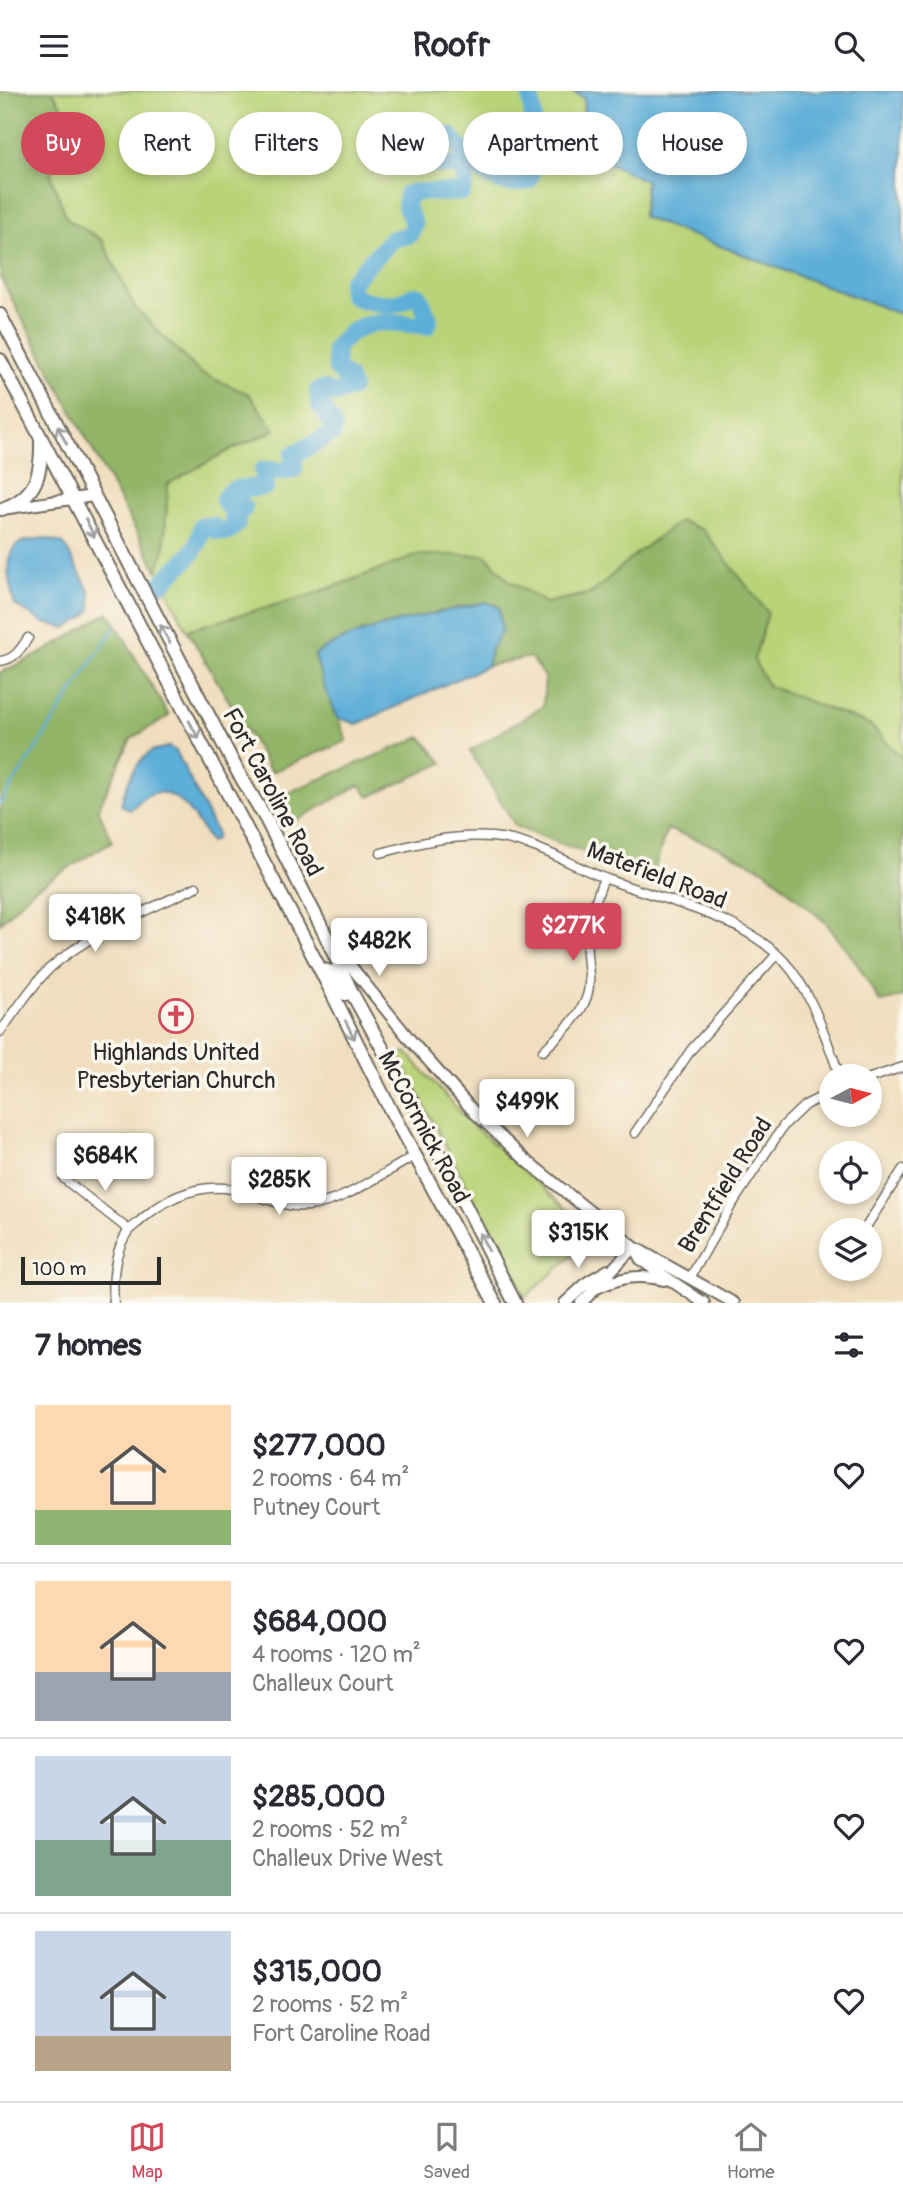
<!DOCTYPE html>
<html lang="en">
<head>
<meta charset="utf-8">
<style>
	:root { --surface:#fff; --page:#f2f2f3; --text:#2b2b33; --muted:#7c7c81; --line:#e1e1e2; --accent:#d1495b }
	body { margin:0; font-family:Pangolin,sans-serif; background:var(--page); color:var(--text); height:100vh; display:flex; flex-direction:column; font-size:26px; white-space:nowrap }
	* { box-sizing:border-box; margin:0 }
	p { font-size:23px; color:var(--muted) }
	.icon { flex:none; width:38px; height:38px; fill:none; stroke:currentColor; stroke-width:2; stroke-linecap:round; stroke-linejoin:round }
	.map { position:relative; height:1212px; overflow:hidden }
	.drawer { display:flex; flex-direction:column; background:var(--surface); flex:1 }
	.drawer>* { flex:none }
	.banner { position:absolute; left:21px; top:21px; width:861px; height:63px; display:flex; gap:14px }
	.needle { width:46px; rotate:83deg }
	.tools { position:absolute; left:819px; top:973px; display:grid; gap:14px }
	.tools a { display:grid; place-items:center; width:63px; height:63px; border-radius:50%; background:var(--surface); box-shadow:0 4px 10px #0003; font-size:35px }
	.scale { position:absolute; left:21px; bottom:18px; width:140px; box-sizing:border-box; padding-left:7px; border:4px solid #2b2b2b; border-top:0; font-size:19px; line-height:24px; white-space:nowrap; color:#2b2b2b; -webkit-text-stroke:5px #fbf7ec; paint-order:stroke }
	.price { position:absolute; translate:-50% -60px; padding:0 16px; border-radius:7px; background:#fff; color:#222; font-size:23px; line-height:46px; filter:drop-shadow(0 2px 4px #0008) }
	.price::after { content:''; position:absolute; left:50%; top:42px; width:21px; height:16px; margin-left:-10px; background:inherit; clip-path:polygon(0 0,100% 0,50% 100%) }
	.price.active { background:var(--accent); color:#fff }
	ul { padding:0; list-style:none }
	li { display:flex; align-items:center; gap:21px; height:175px; padding:0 35px }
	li+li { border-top:2px solid var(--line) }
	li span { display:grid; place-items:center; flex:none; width:196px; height:140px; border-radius:0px; color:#555 }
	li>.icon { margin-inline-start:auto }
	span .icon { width:84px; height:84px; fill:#fffc; stroke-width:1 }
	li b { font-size:30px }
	h2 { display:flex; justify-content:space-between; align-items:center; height:84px; padding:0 35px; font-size:30px }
	.pill { padding:0 24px; border-radius:32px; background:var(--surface); box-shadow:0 4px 10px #0003; font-size:24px; line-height:63px }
	.pill.active { background:var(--accent); color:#fff }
	header { display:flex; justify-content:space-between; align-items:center; height:91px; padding:0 35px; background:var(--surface); font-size:32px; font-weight:700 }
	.tab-bar { display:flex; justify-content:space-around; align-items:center; height:98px; border-top:2px solid var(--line); background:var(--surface); font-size:19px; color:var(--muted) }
	.tab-bar a { display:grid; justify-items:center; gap:4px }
	.tab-bar .active { color:var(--accent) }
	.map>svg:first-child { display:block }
</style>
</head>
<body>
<header><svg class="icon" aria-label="menu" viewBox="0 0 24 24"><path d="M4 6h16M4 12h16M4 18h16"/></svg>Roofr<svg class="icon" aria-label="search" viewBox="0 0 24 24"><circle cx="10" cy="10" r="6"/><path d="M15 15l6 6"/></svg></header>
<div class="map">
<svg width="903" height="1212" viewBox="0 0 903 1212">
	<rect width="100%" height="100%" fill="#fbf7ec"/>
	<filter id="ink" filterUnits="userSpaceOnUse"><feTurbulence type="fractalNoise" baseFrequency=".0143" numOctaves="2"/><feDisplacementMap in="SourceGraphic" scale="14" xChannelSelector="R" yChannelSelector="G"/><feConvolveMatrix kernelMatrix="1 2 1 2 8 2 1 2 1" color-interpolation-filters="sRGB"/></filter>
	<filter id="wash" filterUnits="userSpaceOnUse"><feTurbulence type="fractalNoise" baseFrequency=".00686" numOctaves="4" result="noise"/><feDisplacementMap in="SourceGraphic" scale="28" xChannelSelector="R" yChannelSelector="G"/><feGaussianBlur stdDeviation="1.57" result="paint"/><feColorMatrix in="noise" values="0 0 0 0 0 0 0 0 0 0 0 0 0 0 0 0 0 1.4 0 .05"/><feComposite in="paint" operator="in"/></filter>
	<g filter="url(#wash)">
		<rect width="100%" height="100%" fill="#f0debe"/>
		<!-- green -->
		<path fill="#b9d378" stroke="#727f52" stroke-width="2" d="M 52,0 L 571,0 L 584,7 L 582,59 L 646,90 L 643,126 L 903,224 L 903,668 L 870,634 L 768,595 L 754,569 L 637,462 L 592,502 L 546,512 L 507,488 L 486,464 L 419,464 L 314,503 L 187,539 L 157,479 L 164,460 L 168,393 L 222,363 L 274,339 L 249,304 L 200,282 L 135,217 L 102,149 L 67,128 L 52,88 L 46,48 L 65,20 Z
			M 406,961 L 470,1032 L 596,1144 L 525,1206 L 398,964 Z"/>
		<!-- forest -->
		<path fill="#92b568" stroke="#5e704a" stroke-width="2" d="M 0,0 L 52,0 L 65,20 L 46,48 L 52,88 L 67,128 L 102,149 L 135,217 L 200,282 L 249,303 L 275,339 L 222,363 L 168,393 L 164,460 L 157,479 L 0,186 Z
			M 680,430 L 703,439 L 768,522 L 754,569 L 768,595 L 870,634 L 903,668 L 903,906 L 880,911 L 856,871 L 825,831 L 765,779 L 718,756 L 667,738 L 652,786 L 516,736 L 470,660 L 543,615 L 545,586 L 530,566 L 487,575 L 491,558 L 502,540 L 499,516 L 486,511 C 439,522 350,536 315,565 C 323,595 336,621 347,650 L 271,681 L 187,539 L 314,503 L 419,464 L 486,464 L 507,488 L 546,512 L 592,502 L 637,462 Z
			M 109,521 L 169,625 L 131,648 L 98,718 L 112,750 L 33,799 L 0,832 L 0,582 L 44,561 Z
			M 421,646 L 443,672 L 369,706 L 360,694 L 286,735 L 277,712 L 282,704 Z"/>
		<!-- water -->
		<path fill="#5daed8" stroke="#446c82" stroke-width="2" d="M 571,0 L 903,0 L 903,224 L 643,126 L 646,90 L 582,59 L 584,7 Z
			M 45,447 L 64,453 L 90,501 L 91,519 L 83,527 L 67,537 L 44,532 L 15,514 C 10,497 0,460 22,451 C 29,449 37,448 45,447 Z
			M 486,511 L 499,516 L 502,540 L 491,558 L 487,575 L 357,633 L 338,627 L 324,596 L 315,564 C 351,536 439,523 486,511 Z
			M 169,656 L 176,660 L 217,743 L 215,749 L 210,751 C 197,731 177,691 148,704 C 142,707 135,715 130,719 L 121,714 C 125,696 135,670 152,660 C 156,658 164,657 169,656 Z"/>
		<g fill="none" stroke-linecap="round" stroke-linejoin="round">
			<!-- stream -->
			<path stroke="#5daed8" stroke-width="2.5" d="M 0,713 L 115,535"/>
			<!-- river -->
			<path stroke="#5daed8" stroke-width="18" d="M 162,492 C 180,472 199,464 202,435 L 212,435 L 218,440 L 228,441 L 237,433 L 233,427 L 244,417 L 240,413 L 227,414 L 224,409 C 231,391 250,401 266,395 L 263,379 L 287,380 L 294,378 L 293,364 L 333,342 L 334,335 L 320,314 L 318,300 L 323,298 L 334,303 L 352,297 L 348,288 L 337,278 L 335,258 C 361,223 389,231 427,235 L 429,228 L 419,205 C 409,203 406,210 397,212 C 386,214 359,210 351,203 L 351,191 L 392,148 L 409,144 L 414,134 L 406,115 L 407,103 C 424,98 442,104 462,101 C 477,66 437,75 419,73 C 407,72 400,64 393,55 L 396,47 L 405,44 L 450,45 C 465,63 486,92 511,92 C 517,93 523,91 528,90 C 539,67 533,25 530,0"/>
		</g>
	</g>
	<g filter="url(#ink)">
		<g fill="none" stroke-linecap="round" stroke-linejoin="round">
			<!-- street casing -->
			<g stroke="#706a5e" stroke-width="11">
				<path id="street" d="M 0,570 C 15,568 20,559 28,547
					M 381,762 C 417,752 454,743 492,746 C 533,749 570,774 607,788 C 664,810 741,824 784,870 C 813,902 825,946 840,985
					M 0,941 C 16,920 31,895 50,877 C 89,842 149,819 196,796
					M 543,960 C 559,944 580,927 587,905 C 593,887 585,869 587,850 C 588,829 596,807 604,787
					M 870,987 L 903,976
					M 635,1042 L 691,959 L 777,863
					M 64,1088 L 129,1139
					M 864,1139 L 903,1078
					M 690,1187 L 731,1115 L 784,1034 L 805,1014 L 831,1001
					M 114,1212 C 112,1189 114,1159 129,1139 C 132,1136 138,1132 141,1129 C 165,1108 192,1095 224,1097 C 252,1099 279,1118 308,1115 C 343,1112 384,1081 415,1065"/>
			</g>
			<!-- secondary casing -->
			<g stroke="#706a5e" stroke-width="14">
				<path id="secondary" d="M 9,417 L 93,405
					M 333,853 L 411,950 L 475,1022 L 527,1070 L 634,1156 L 734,1212
					M 634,1156 L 641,1169 L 704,1212
					M 597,1197 C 621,1186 638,1183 664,1189
					M 565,1212 L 589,1190 L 608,1179
					M 581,1212 C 600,1194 615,1174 634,1156"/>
			</g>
			<!-- primary casing -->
			<g stroke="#706a5e" stroke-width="16">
				<path id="primary" d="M 0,224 L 238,681 L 266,728 L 324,841 L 352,902 L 418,1022 L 515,1212
					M 0,269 L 320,878 L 392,1022 L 495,1212
					M 2,418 C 37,406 42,382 41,349
					M 320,878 L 332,881 L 345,903"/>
			</g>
			<!-- street -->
			<use href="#street" stroke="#fff" stroke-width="8"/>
			<!-- secondary -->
			<use href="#secondary" stroke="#fff" stroke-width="10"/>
			<!-- primary -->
			<use href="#primary" stroke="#fff" stroke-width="12"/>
		</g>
		<!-- one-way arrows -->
		<defs><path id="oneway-shaft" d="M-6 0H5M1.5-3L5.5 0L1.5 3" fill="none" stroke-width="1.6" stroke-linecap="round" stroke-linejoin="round" transform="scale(1.75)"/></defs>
		<g stroke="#a0a0a0">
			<use href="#oneway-shaft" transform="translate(62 344) rotate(-117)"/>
			<use href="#oneway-shaft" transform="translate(90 437) rotate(63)"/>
			<use href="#oneway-shaft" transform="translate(165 543) rotate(-118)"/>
			<use href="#oneway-shaft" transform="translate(194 639) rotate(62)"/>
			<use href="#oneway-shaft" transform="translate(350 939) rotate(63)"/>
			<use href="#oneway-shaft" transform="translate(484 1151) rotate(-117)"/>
		</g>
	</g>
	<!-- icons -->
	<defs>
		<g id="church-ring" transform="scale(1.75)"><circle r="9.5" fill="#fbf7ec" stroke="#d1495b" stroke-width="1.5"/><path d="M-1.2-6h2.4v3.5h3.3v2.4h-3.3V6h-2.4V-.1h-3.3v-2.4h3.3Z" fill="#d1495b"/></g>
	</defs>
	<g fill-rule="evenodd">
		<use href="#church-ring" x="176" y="925"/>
	</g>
	<g text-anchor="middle" stroke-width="7" stroke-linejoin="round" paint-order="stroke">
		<!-- street labels -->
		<g font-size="24" fill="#2b2b2b" stroke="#fbf7ec">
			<text transform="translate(273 701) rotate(62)" y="8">Fort Caroline Road</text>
			<text transform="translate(657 784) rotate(21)" y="8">Matefield Road</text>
			<text transform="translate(424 1036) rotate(62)" y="8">McCormick Road</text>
			<text transform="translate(725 1094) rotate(-58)" y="8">Brentfield Road</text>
		</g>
		<!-- poi labels -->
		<g font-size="24" fill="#2b2b2b" stroke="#fbf7ec">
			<text x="176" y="969">Highlands United<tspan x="176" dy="28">Presbyterian Church</tspan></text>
		</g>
	</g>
</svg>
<div class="tools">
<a><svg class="needle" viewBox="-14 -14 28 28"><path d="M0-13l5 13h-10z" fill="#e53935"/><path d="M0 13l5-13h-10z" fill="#7c7c81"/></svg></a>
<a><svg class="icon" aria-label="locate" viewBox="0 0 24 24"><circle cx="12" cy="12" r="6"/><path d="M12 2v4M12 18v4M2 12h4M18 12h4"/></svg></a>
<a><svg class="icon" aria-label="layers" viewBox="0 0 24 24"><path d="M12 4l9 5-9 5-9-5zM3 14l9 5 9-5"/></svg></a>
</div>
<div class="scale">100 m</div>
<b class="price" style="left:95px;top:863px">$418K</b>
<b class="price active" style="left:573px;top:872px">$277K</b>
<b class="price" style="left:379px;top:887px">$482K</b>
<b class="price" style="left:527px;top:1048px">$499K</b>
<b class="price" style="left:105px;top:1102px">$684K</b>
<b class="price" style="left:279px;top:1126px">$285K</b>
<b class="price" style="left:578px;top:1179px">$315K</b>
<div class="banner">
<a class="pill active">Buy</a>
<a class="pill">Rent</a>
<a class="pill">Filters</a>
<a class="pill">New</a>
<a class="pill">Apartment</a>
<a class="pill">House</a>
</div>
</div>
<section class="drawer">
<h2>7 homes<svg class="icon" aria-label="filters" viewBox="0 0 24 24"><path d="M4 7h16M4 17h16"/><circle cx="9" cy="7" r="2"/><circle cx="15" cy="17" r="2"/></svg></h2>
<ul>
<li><span style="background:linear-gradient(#ffd9b3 75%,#8fb573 0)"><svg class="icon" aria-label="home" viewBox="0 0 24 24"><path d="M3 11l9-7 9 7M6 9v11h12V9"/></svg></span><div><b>$277,000</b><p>2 rooms · 64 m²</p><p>Putney Court</p></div><svg class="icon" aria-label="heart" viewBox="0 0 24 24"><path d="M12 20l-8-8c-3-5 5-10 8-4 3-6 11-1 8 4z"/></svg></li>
<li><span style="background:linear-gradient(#ffd9b3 65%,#9aa5b1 0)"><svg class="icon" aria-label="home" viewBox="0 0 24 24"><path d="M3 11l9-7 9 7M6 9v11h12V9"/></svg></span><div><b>$684,000</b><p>4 rooms · 120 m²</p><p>Challeux Court</p></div><svg class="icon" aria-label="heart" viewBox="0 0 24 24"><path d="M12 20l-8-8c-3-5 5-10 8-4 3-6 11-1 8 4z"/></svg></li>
<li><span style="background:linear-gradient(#c9d6e8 60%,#7fa58c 0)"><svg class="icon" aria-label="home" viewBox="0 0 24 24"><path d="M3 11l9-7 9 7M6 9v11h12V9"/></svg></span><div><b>$285,000</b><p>2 rooms · 52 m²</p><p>Challeux Drive West</p></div><svg class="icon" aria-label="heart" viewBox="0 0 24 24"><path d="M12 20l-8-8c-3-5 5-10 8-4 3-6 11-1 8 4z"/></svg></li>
<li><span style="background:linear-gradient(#c9d6e8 75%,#b9a48a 0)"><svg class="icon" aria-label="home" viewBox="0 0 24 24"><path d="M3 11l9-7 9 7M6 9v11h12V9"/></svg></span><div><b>$315,000</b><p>2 rooms · 52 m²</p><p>Fort Caroline Road</p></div><svg class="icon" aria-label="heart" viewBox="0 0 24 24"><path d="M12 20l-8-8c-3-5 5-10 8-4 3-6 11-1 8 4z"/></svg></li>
</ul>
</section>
<nav class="tab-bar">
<a class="active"><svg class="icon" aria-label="map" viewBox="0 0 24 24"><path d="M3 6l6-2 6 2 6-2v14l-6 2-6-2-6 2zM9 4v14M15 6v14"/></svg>Map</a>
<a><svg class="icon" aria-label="saved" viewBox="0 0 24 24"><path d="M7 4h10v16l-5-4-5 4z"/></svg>Saved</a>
<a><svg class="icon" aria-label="home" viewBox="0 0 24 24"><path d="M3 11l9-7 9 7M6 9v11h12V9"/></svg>Home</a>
</nav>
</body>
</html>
